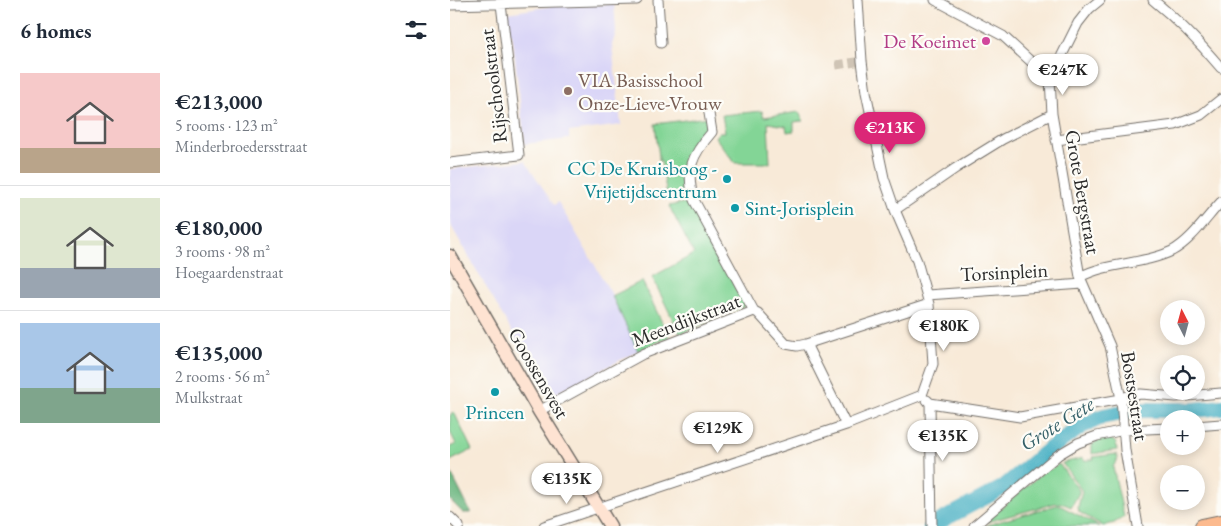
<!DOCTYPE html>
<html lang="en">
<head>
<meta charset="utf-8">
<style>
	:root { --surface:#fff; --page:#f6f6f7; --text:#1f2937; --muted:#747a83; --line:#e0e1e3; --accent:#db2777 }
	body { margin:0; font-family:"EB Garamond",serif; background:var(--page); color:var(--text); height:100vh; display:flex; flex-direction:column; font-size:19px; white-space:nowrap }
	* { box-sizing:border-box; margin:0 }
	p { font-size:16px; color:var(--muted) }
	.icon { flex:none; width:28px; height:28px; fill:none; stroke:currentColor; stroke-width:2; stroke-linecap:round; stroke-linejoin:round }
	.map { position:relative; flex:1; overflow:hidden }
	.panel { display:flex; flex-direction:column; background:var(--surface); width:450px }
	.panel>* { flex:none }
	.needle { width:32px; rotate:354deg }
	.controls { position:absolute; left:710px; top:300px; display:grid; gap:10px }
	.controls a { display:grid; place-items:center; width:45px; height:45px; border-radius:50%; background:var(--surface); box-shadow:0 2px 12px #0003; font-size:25px }
	.price { position:absolute; translate:-50% -42px; padding:0 11px; border-radius:18px; background:#fff; color:#222; font-size:16px; line-height:32px; filter:drop-shadow(0 1px 2px #0008) }
	.price::after { content:''; position:absolute; left:50%; top:30px; width:15px; height:11px; margin-left:-8px; background:inherit; clip-path:polygon(0 0,100% 0,50% 100%) }
	.price.selected { background:var(--accent); color:#fff }
	ul { padding:0; list-style:none }
	li { display:flex; align-items:center; gap:15px; height:125px; padding:0 20px }
	li+li { border-top:1px solid var(--line) }
	li span { display:grid; place-items:center; flex:none; width:140px; height:100px; border-radius:0px; color:#555 }
	li>.icon { margin-inline-start:auto }
	span .icon { width:60px; height:60px; fill:#fffc; stroke-width:1 }
	li b { font-size:21px }
	h2 { display:flex; justify-content:space-between; align-items:center; height:60px; padding:0 20px; font-size:21px }
	main { display:flex; flex:1; min-height:0 }
	.map>svg:first-child { display:block }
</style>
</head>
<body>
<main>
<section class="panel">
<h2>6 homes<svg class="icon" aria-label="filters" viewBox="0 0 24 24"><path d="M4 7h16M4 17h16"/><circle cx="9" cy="7" r="2"/><circle cx="15" cy="17" r="2"/></svg></h2>
<ul>
<li><span style="background:linear-gradient(#f6c9c9 75%,#b9a48a 0)"><svg class="icon" aria-label="home" viewBox="0 0 24 24"><path d="M3 11l9-7 9 7M6 9v11h12V9"/></svg></span><div><b>€213,000</b><p>5 rooms · 123 m²</p><p>Minderbroedersstraat</p></div></li>
<li><span style="background:linear-gradient(#dfe7d0 70%,#9aa5b1 0)"><svg class="icon" aria-label="home" viewBox="0 0 24 24"><path d="M3 11l9-7 9 7M6 9v11h12V9"/></svg></span><div><b>€180,000</b><p>3 rooms · 98 m²</p><p>Hoegaardenstraat</p></div></li>
<li><span style="background:linear-gradient(#a9c7e8 65%,#7fa58c 0)"><svg class="icon" aria-label="home" viewBox="0 0 24 24"><path d="M3 11l9-7 9 7M6 9v11h12V9"/></svg></span><div><b>€135,000</b><p>2 rooms · 56 m²</p><p>Mulkstraat</p></div></li>
</ul>
</section>
<div class="map">
<svg width="771" height="526" viewBox="0 0 771 526">
	<rect width="100%" height="100%" fill="#fdfcf7"/>
	<filter id="ink" filterUnits="userSpaceOnUse"><feTurbulence type="fractalNoise" baseFrequency=".02" numOctaves="2"/><feDisplacementMap in="SourceGraphic" scale="10" xChannelSelector="R" yChannelSelector="G"/><feConvolveMatrix kernelMatrix="1 2 1 2 8 2 1 2 1" color-interpolation-filters="sRGB"/></filter>
	<filter id="wash" filterUnits="userSpaceOnUse"><feTurbulence type="fractalNoise" baseFrequency=".0096" numOctaves="4" result="noise"/><feDisplacementMap in="SourceGraphic" scale="20" xChannelSelector="R" yChannelSelector="G"/><feGaussianBlur stdDeviation="1.12" result="paint"/><feColorMatrix in="noise" values="0 0 0 0 0 0 0 0 0 0 0 0 0 0 0 0 0 1.4 0 .05"/><feComposite in="paint" operator="in"/></filter>
	<g filter="url(#wash)">
		<rect width="100%" height="100%" fill="#f8ead8"/>
		<!-- built -->
		<path fill="#dad6f7" d="M 164,4 L 166,32 L 162,45 L 171,125 L 119,132 L 119,139 L 75,144 L 62,34 L 59,34 L 57,13 L 103,6 Z
			M 75,161 L 104,205 L 108,202 L 161,293 L 188,351 L 103,395 L 96,391 L 0,224 L 0,169 Z"/>
		<!-- green -->
		<path fill="#83d596" stroke="#578060" d="M 312,111 L 314,117 L 349,112 L 353,121 L 344,122 L 344,131 L 337,132 L 336,126 L 318,123 L 320,163 L 285,163 L 265,137 L 269,132 L 275,132 L 272,115 Z
			M 258,117 C 257,129 254,133 247,142 C 236,160 234,176 238,196 L 221,198 L 221,195 L 217,195 L 211,161 L 209,160 L 209,157 L 205,124 Z
			M 233,203 L 244,206 L 295,306 L 230,334 L 202,277 L 244,254 L 219,206 Z
			M 192,281 L 219,337 L 188,351 L 162,296 Z
			M 4,412 L 22,450 L 0,461 L 0,447 L 6,444 L 0,432 L 0,415 Z
			M 661,439 L 666,443 L 667,450 L 642,454 L 642,445 C 647,439 653,440 661,439 Z
			M 666,454 L 668,458 L 663,467 L 674,517 L 664,523 L 653,526 L 629,512 L 628,507 L 632,491 L 612,463 L 633,458 L 634,461 L 644,459 L 643,457 Z
			M 609,464 L 629,490 L 629,493 L 621,507 L 614,504 L 606,503 L 537,522 L 536,521 L 597,469 L 599,470 Z
			M 609,505 L 649,526 L 534,526 L 607,505 Z"/>
		<!-- forest -->
		<path fill="#6ab67f" stroke="#4a7055" d="M 0,471 L 21,513 L 13,513 L 0,500 Z"/>
		<g fill="none" stroke-linecap="round" stroke-linejoin="round">
			<!-- river -->
			<path stroke="#44afc3" stroke-width="16" d="M 481,526 L 554,487 L 597,451 L 632,426 L 654,416 L 688,410 L 745,410 L 771,407"/>
		</g>
	</g>
	<g filter="url(#ink)">
		<g fill="none" stroke-linecap="round" stroke-linejoin="round">
			<!-- street-tunnel -->
			<path stroke="#cfc4b5" stroke-width="9" stroke-dasharray="9 4.5" stroke-linecap="butt" d="M 386,65 L 412,61"/>
			<!-- street casing -->
			<g stroke="#736e68" stroke-width="11">
				<path id="street" d="M 208,0 L 211,43
					M 485,0 L 553,36 L 600,79
					M 650,0 L 639,9 L 628,23 L 600,79 L 602,114 L 630,277 L 660,346 L 671,399 L 675,450 L 688,526
					M 703,0 C 728,20 750,43 771,68
					M 0,5 L 187,0
					M 258,107 L 262,132 C 242,155 235,170 244,200 L 304,311 L 308,313 L 336,344 L 347,346 L 356,344 L 479,304
					M 606,140 L 725,125 L 751,115 L 771,99
					M 0,163 L 69,155 L 51,4
					M 445,210 L 506,168 L 553,139 L 602,114
					M 630,277 C 657,262 693,265 722,251 C 741,241 756,218 771,202
					M 477,295 L 633,284
					M 356,344 L 396,425
					M 477,400 L 480,403 L 482,526
					M 480,403 L 570,417 L 671,399 L 678,396 L 691,394 L 726,397 L 771,393
					M 89,411 L 193,354 L 304,311
					M 746,426 L 771,424
					M 0,517 L 9,526
					M 94,526 L 396,425 L 472,395 L 483,364 L 479,304 L 467,261 L 445,210 L 434,178 L 416,92 L 412,61 L 408,0
					M 524,526 L 608,455 L 628,443 L 647,436 L 674,430 L 719,428"/>
			</g>
			<!-- secondary casing -->
			<g stroke="#736e68" stroke-width="15">
				<path id="secondary" d="M 0,256 L 89,411 L 160,526"/>
			</g>
			<!-- primary casing -->
			<g stroke="#736e68" stroke-width="16">
				<path id="primary" d="M 752,526 L 771,522"/>
			</g>
			<!-- street -->
			<use href="#street" stroke="#fff" stroke-width="9"/>
			<!-- secondary -->
			<use href="#secondary" stroke="#fee3d2" stroke-width="12"/>
			<!-- primary -->
			<use href="#primary" stroke="#fcba8e" stroke-width="14"/>
		</g>
	</g>
	<!-- markers -->
	<circle fill="#d1479c" stroke="#fdfcf7" stroke-width="2" cx="536" cy="41" r="5"/>
	<circle fill="#8d6e63" stroke="#fdfcf7" stroke-width="2" cx="118" cy="91" r="5"/>
	<g fill="#0f9aa8" stroke="#fdfcf7" stroke-width="2">
		<circle cx="277" cy="179" r="5"/>
		<circle cx="285" cy="208" r="5"/>
		<circle cx="45" cy="392" r="5"/>
	</g>
	<g text-anchor="middle" stroke-width="4.5" stroke-linejoin="round" paint-order="stroke">
		<!-- hotel labels -->
		<g font-size="20" fill="#b23c85" stroke="#fdfcf7" text-anchor="end">
			<text x="526" y="48">De Koeimet</text>
		</g>
		<!-- education labels -->
		<g font-size="20" fill="#785e54" stroke="#fdfcf7" text-anchor="start">
			<text x="128" y="87">VIA Basisschool<tspan x="128" dy="23">Onze-Lieve-Vrouw</tspan></text>
		</g>
		<!-- street labels -->
		<g font-size="20" fill="#2b2b2b" stroke="#fdfcf7">
			<text transform="translate(43 86) rotate(-97)" y="7">Rijschoolstraat</text>
			<text transform="translate(633 192) rotate(80)" y="7">Grote Bergstraat</text>
			<text transform="translate(554 272) rotate(-3)" y="7">Torsinplein</text>
			<text transform="translate(236 320) rotate(-21)" y="7">Meendijkstraat</text>
			<text transform="translate(89 373) rotate(60)" y="7">Goossensvest</text>
			<text transform="translate(685 396) rotate(81)" y="7">Bostsestraat</text>
		</g>
		<!-- culture labels -->
		<g font-size="20" fill="#0d838f" stroke="#fdfcf7" text-anchor="end">
			<text x="267" y="175">CC De Kruisboog -<tspan x="267" dy="23">Vrijetijdscentrum</tspan></text>
			<text x="295" y="215" text-anchor="start">Sint-Jorisplein</text>
			<text x="45" y="419" text-anchor="middle">Princen</text>
		</g>
		<!-- water labels -->
		<g font-size="21" font-style="italic" fill="#356068" stroke="#fdfcf7">
			<text transform="translate(607 424) rotate(-32)" y="7">Grote Gete</text>
		</g>
	</g>
</svg>
<div class="controls">
<a><svg class="needle" viewBox="-14 -14 28 28"><path d="M0-13l5 13h-10z" fill="#e53935"/><path d="M0 13l5-13h-10z" fill="#747a83"/></svg></a>
<a><svg class="icon" aria-label="locate" viewBox="0 0 24 24"><circle cx="12" cy="12" r="6"/><path d="M12 2v4M12 18v4M2 12h4M18 12h4"/></svg></a>
<a>+</a>
<a>−</a>
</div>
<b class="price" style="left:613px;top:96px">€247K</b>
<b class="price selected" style="left:440px;top:154px">€213K</b>
<b class="price" style="left:494px;top:352px">€180K</b>
<b class="price" style="left:268px;top:454px">€129K</b>
<b class="price" style="left:493px;top:462px">€135K</b>
<b class="price" style="left:117px;top:505px">€135K</b>
</div>
</main>
</body>
</html>
